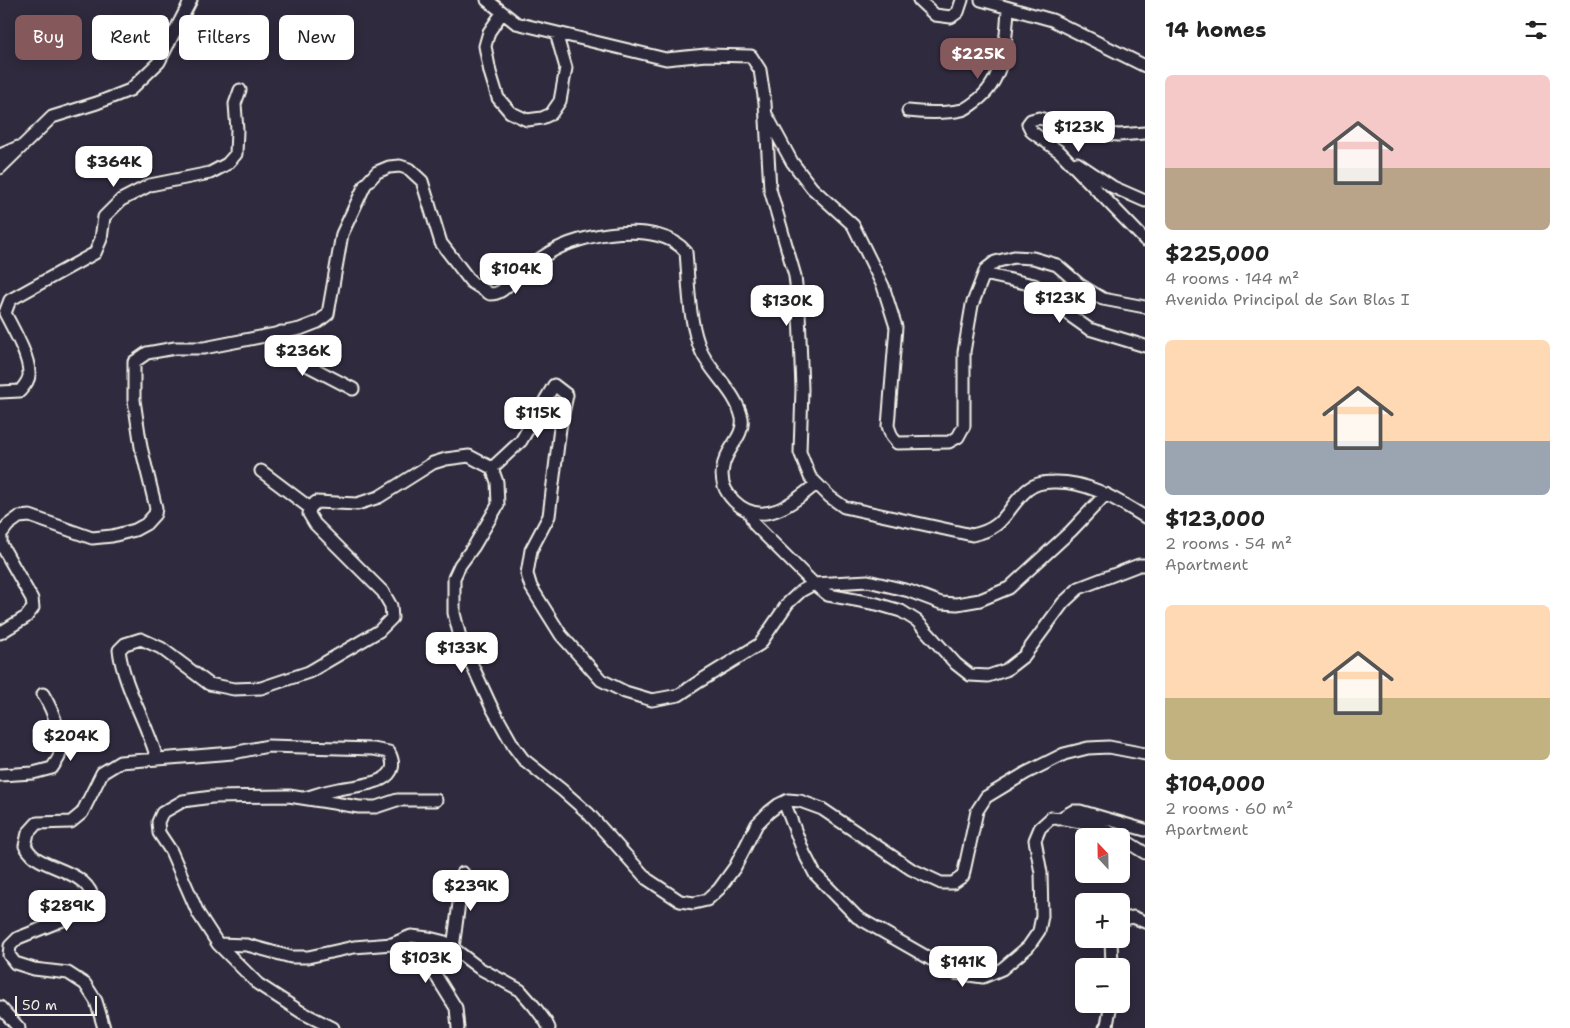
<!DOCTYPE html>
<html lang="en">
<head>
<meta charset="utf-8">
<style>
	:root { --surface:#fff; --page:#f6f6f6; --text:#222; --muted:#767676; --accent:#85585c }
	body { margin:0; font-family:"Shantell Sans",sans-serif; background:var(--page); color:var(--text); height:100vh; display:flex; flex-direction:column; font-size:19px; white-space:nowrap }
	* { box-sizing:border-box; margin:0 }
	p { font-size:16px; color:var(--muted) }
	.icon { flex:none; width:28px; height:28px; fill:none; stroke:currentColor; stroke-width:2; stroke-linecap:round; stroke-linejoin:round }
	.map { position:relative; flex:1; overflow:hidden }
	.drawer { display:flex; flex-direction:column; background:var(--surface); width:425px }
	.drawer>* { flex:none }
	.top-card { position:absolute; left:15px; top:15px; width:475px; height:45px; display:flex; gap:10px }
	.needle { width:32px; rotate:338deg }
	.buttons { position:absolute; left:1075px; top:828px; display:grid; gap:10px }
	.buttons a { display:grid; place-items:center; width:55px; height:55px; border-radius:8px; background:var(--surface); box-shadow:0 2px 12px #0003; font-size:25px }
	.scale { position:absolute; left:15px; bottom:12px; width:82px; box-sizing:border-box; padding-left:5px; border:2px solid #f4f1e8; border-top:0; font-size:14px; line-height:18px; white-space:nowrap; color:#f4f1e8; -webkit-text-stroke:4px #2f2a3d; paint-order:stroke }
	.price { position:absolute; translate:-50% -42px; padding:0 11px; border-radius:10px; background:#fff; color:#222; font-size:16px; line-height:32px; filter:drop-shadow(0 1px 2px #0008) }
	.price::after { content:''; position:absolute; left:50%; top:30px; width:15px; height:11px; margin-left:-8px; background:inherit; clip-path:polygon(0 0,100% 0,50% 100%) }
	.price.on { background:var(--accent); color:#fff }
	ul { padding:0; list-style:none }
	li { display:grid; align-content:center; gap:10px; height:265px; padding:0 20px }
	li span { display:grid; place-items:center; height:155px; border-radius:8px; color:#555 }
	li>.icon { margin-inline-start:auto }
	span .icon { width:90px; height:90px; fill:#fffc; stroke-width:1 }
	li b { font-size:21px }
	h2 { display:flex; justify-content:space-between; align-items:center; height:60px; padding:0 20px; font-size:21px }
	.pill { padding:0 18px; border-radius:8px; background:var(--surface); box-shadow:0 2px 12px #0003; font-size:18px; line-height:45px }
	.pill.on { background:var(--accent); color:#fff }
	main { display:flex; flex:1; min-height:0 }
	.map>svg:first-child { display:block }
</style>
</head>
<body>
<main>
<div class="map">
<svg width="1145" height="1028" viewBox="0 0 1145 1028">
	<rect width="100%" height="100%" fill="#2f2a3d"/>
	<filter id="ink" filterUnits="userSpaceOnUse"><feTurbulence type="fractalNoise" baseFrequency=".02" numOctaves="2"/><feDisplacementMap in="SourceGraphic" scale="10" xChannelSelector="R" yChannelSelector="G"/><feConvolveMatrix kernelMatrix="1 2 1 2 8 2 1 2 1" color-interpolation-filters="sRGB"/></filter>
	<g filter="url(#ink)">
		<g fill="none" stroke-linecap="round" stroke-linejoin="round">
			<!-- minor casing -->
			<g stroke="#f4f1e8" stroke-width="15">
				<path id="minor" d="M 487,0 L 516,23 L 666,59 L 706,55 L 751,56 L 760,70 L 765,103 L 770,189 L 795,276 L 799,312 L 802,389 L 800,452 L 810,477 L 830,497 L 844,507 L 972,535 C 1007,528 1005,509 1027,490 C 1034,484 1044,482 1053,482 C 1089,481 1115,499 1145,517
					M 919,0 L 935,15 L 951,17 L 958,12 L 962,0
					M 981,0 L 1052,20 L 1145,66
					M 502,13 L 489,32 L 485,46 L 490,72 L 498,98 L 510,112 L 527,120 L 542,118 L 551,114 L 560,101 L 566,68 L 556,33
					M 908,111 C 926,113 944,114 962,110 C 966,109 971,105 975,102 C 1005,81 1006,41 1008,8
					M 767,116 L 792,162 L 812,188 L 853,225 L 883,286 L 896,327 L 888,426 L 892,437 L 897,443 L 949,442 L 958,437 L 964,426 L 964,352 L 972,305 L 986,269 L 995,262 L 1014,257 L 1033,258 L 1057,265 L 1080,285 L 1103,299 L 1145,307
					M 1145,133 L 1119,135 L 1096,133 L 1039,118 L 1031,120 L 1028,124 L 1032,132 L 1060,152 L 1145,240
					M 0,155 L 18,147
					M 1077,163 L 1113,187 L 1145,201
					M 0,168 L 52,117 L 97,103 L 130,90 L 159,62 L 191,0
					M 984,274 L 1034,285 L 1052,297 L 1072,317 L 1089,329 L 1145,346
					M 281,332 L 303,363 L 353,389
					M 0,392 L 20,391 C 24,386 30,380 29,373 C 29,356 13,329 5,313 L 10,300 L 95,253 L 101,239 L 104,217 L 121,200 L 150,185 L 210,173 L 227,164 L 236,154 L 237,130 L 235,104 L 240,90
					M 492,468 L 521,441 L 554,385 L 567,395 L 560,428 L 549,516 L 531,550 L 527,574 L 531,587 L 561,635 L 601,680 L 625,692 L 652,700 L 679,695 L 700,681 L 760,644 L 788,603 L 801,591 L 814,584 L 868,581 L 909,591 L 941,603 L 957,604 L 980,600 L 1009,588 L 1071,531 L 1106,494
					M 261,471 L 310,508
					M 749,512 L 755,525 L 814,584 L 828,595 L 877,604 L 901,611 L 917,621 L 956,664 L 970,675 L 988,676 L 1006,670 L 1024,656 L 1063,603 L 1079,588 L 1139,565 L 1145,565
					M 0,633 L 26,617 L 33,608 L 32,599 L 1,544 L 1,534 L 8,525 L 19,517 L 30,516 L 92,538 L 112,536 L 135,530 L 146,524 L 155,514 L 156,508 L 141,447 L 134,400 L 134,362 L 147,353 L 175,348 L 204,348 L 300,329 L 318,322 L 328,314 L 342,234 L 365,185 L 377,172 L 389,167 L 400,166 L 409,169 L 422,181 L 441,243 L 471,282 L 490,294 C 493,294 498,293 501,291 C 506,288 511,282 515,278 C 526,269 537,260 549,253 C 581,233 660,219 686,252 C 689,285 688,322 702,353 C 713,375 736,392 742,418 C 745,436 725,450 723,467 C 720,480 725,492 734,501 C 762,529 793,503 816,484
					M 157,759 C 147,722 124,688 119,650 L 125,644 L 141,639 L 161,648 L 209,684 L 234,689 L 261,688 L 309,672 L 379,631 L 392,618 L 391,606 L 383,592 L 315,524 L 309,514 L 310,508 L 316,502 L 357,504 L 379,497 L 433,463 L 446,459 L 469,456 L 492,468 L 497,482 L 498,505 L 474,546 L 460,565 L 454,578 L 454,613 L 461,641 L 491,706 L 514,747 L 523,759 L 562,790 L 588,813 L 647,879 L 680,901 L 694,903 L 707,900 L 719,889 L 735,867 L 757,824 L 769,812 L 778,805 L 788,800 L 800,801 L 822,809 L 911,869 L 941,883 L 953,883 L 963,876 L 977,811 L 986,797 L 1026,773 L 1064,754 L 1088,748 L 1109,747 L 1145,754
					M 0,775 L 33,773 L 52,768 C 54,765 57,761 59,757 C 65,739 52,709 43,694
					M 784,802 L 804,853 L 815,874 L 857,917 L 955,973 L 983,977 L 1002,969 L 1028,947 L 1039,931 L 1042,916 L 1041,873 L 1035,840 L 1040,828 L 1051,818 C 1074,819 1097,825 1118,836
					M 1059,819 L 1073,811 L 1080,811 L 1145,830
					M 1121,838 L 1145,853
					M 1121,920 L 1133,917 L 1145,922
					M 1111,939 L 1112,966
					M 218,944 L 247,945 L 291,957 L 308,957 L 354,947 L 392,944 L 411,936 L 429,938 L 445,942 L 479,968 L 520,990 L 534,1006 L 546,1022 L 549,1028
					M 392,944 L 433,971 L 456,1008 L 458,1028
					M 453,948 L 463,873
					M 0,1007 L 19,1028
					M 104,1028 L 96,1001 L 85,984 L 68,973 L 34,969 L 15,963 L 9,955 L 10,946 L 18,938 L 63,920 L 87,907 L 92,895 C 84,873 54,870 36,858 C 31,855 28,850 25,846 L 28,833 L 37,823 L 71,822 L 82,813 L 102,773 L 120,762 L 233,753 L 268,746 L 373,749 L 389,752 C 406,784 359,785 338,789 C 327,791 315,795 304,798
					M 333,1028 L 301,1012 L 258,984 L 218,944 L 198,913 L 171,851 L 159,833 L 158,822 L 162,813 L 183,801 L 212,797 L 289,796 L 359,807 L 376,807 L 397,800 L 436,800
					M 1105,1028 L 1107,1025 L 1111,1004"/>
			</g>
			<!-- minor -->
			<use href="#minor" stroke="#2f2a3d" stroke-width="11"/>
		</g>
	</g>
</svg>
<div class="buttons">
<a><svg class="needle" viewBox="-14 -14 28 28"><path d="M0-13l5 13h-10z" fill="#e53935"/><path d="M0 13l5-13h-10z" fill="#767676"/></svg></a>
<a>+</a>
<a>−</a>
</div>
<div class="scale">50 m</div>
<b class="price on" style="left:978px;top:80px">$225K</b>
<b class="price" style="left:1079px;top:153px">$123K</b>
<b class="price" style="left:114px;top:188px">$364K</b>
<b class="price" style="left:516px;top:295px">$104K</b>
<b class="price" style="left:1060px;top:324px">$123K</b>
<b class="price" style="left:787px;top:327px">$130K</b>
<b class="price" style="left:303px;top:377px">$236K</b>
<b class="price" style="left:538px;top:439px">$115K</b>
<b class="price" style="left:462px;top:674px">$133K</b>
<b class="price" style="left:71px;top:762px">$204K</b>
<b class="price" style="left:471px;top:912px">$239K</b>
<b class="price" style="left:67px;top:932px">$289K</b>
<b class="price" style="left:426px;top:984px">$103K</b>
<b class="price" style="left:963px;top:988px">$141K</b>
<div class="top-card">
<a class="pill on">Buy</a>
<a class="pill">Rent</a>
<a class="pill">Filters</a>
<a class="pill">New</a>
</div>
</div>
<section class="drawer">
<h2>14 homes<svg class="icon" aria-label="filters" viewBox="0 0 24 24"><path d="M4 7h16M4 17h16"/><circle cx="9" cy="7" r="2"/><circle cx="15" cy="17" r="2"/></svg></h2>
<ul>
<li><span style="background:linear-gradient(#f6c9c9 60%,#b9a48a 0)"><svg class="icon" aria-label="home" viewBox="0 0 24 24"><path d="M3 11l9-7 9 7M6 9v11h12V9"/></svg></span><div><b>$225,000</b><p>4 rooms · 144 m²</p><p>Avenida Principal de San Blas I</p></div></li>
<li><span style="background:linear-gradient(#ffd9b3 65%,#9aa5b1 0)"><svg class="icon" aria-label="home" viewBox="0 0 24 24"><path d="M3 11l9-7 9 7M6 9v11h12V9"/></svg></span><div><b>$123,000</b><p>2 rooms · 54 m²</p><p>Apartment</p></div></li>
<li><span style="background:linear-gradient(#ffd9b3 60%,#c2b280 0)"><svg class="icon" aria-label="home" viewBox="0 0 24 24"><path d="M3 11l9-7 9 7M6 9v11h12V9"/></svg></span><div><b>$104,000</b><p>2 rooms · 60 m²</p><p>Apartment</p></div></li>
</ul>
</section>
</main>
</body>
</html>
